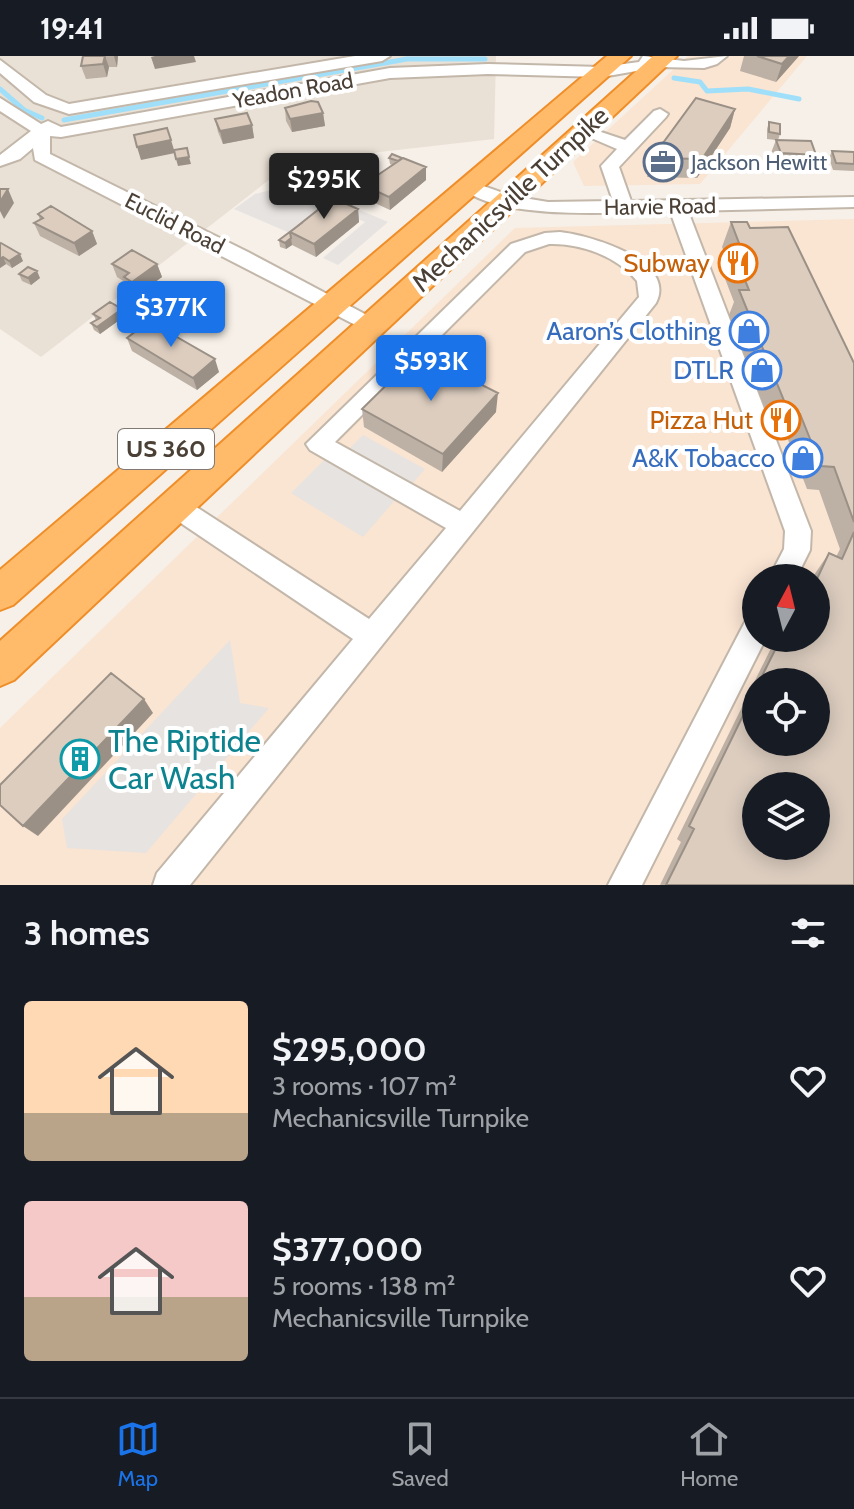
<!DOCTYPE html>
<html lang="en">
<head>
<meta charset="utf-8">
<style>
	:root { --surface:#171b24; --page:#242831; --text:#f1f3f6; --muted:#9ea1a6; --line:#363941; --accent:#1a73e8 }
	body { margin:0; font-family:Cabin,sans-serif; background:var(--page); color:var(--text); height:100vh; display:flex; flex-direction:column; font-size:30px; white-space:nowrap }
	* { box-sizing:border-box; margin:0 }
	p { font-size:26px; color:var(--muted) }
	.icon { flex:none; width:44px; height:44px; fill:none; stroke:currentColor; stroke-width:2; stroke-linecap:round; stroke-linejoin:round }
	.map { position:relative; height:829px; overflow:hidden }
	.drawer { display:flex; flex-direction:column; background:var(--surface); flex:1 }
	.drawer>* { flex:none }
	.needle { width:52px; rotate:7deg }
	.tools { position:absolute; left:742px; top:508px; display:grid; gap:16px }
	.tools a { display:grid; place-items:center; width:88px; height:88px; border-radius:50%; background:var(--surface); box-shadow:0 4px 20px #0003; font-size:40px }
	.price { position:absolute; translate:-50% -68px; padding:0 18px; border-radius:8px; background:var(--accent); color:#fff; font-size:26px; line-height:52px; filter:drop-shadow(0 2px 4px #0008) }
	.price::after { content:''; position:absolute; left:50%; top:48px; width:24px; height:18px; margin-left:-12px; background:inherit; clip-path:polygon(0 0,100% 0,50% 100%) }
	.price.current { background:#222; color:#fff }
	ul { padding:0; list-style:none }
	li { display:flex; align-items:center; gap:24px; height:200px; padding:0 24px }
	li span { display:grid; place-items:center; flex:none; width:224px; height:160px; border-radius:8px; color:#555 }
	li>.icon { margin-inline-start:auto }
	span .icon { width:96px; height:96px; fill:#fffc; stroke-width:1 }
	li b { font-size:34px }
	h2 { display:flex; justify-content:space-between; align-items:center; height:96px; padding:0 24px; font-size:34px }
	.status { display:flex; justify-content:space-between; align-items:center; height:56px; padding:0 40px; background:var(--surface); direction:ltr }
	.status svg { height:22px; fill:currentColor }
	.tab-bar { display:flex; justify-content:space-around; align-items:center; height:112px; border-top:2px solid var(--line); background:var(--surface); font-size:22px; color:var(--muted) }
	.tab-bar a { display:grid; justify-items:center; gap:4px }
	.tab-bar .current { color:var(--accent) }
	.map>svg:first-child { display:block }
</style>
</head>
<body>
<div class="status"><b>19:41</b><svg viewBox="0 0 49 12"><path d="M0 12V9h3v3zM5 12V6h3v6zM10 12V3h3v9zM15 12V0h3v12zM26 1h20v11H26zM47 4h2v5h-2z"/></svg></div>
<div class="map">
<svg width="854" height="829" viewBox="0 0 854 829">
	<rect width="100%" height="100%" fill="#f6f0e8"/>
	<!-- residential -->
	<path fill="#eae1d6" d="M 0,0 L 496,0 L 494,83 L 292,106 L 41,301 L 0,273 Z"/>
	<!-- commercial -->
	<path fill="#fae4d2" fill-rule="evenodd" d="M 688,0 L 807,0 L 700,128 L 584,130 L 573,106 Z
		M 854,163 L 854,829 L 0,829 L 0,672 L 515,172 ZM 756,522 L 816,522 L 816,582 L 756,582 ZM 756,626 L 816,626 L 816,686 L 756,686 ZM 756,730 L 816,730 L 816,790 L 756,790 Z"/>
	<!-- parking -->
	<path fill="#e7e3e0" d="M 316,123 L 343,147 L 388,166 L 338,209 L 323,202 L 365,166 L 334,153 L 292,178 L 234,153 L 255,138 Z
		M 363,379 L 425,413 L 412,428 L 349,393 Z
		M 326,402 L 396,443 L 363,481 L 291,437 Z
		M 230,584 L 240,647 L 269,652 L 146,797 L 67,792 L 62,763 Z"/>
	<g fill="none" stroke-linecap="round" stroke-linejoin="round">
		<!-- stream -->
		<path stroke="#9fdff9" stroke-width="5" d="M 674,22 L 700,26 L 707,35 L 748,33 L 799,43
			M 0,33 L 24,54 L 42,62
			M 64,64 L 407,3 L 485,3"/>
		<!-- minor casing -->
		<g stroke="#c3b7aa" stroke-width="4">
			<path id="minor" d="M 355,0 L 390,0 L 382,5 L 69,58 L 34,46 L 0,17 L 0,4 L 46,39 L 69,48 Z
				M 643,0 L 684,5 L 727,0 L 717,8 L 704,12 L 659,11 L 602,21 L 488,18 L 390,22 L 61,81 L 50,80 L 50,98 L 248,196 L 378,265 L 381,270 L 378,275 L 371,277 L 35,104 L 33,92 L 20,103 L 0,110 L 0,99 L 31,75 L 0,55 L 0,42 L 41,68 L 48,65 L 61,71 L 390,12 L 488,8 L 602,11 L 639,6 Z
				M 660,53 L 668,58 L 666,61 L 619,111 L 631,145 L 854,141 L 854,151 L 688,155 L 811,475 L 810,494 L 796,522 L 769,522 L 784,493 L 785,475 L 670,155 C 621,156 495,166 460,130 L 469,125 L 512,140 L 548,146 L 613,145 L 601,110 L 617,93 L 575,75 L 583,70 L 625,84 L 654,55 Z
				M 560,176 C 588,179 678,204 656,247 L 190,829 L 153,829 L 157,817 L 353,583 L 166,457 L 163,450 L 166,443 L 175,440 L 184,443 L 369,563 L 446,472 L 310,394 L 306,388 L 511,188 L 545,177 ZM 549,188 C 580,187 617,200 637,225 L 639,241 L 460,455 L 335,386 L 525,196 Z
				M 756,560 L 756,582 L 766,582 L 642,829 L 608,829 L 746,564 Z"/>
		</g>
		<!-- highway casing -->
		<g stroke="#ef8e29" stroke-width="4">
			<path id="highway" d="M 607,0 L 631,0 L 13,549 L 0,554 L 0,514 Z
				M 653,0 L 677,0 L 14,624 L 0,630 L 0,585 Z"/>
		</g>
		<!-- minor -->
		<use href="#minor" fill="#fff" fill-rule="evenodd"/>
		<!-- highway -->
		<use href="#highway" fill="#ffbb6a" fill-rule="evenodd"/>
	</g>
	<!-- wall -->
	<path fill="#bdb0a4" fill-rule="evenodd" d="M 83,0 L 118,0 L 117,11 L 109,11 L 107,21 L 86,23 L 81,10 Z
		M 744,0 L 799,0 L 776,26 L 740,15 Z
		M 285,52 L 323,57 L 325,70 L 292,76 L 286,65 Z
		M 735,53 L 730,72 L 697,122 L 647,121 L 652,102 Z
		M 215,63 L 252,69 L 254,82 L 223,88 L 218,76 Z
		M 769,66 L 780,78 L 778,84 L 816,99 L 811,112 L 776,110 L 771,97 L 776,84 L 767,83 L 767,73 Z
		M 832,95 L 854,96 L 854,115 L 833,114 L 829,102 Z
		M 389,102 L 426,111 L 426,124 L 390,154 L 364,142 L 363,129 L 392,109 L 390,108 Z
		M 333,142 L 358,153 L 359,166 L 316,201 L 292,189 L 286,193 L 280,191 L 279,184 Z
		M 38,158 L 92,175 L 97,188 L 79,200 L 40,180 L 34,167 L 40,164 Z
		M 731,166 L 750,172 L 854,307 L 854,829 L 660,829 L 681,786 L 677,783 L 776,582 L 816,582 L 816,522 L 812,522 L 829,497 L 836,501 L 840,493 L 819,434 L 807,433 L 787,381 L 776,381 L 729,259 L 734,246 L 724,220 L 729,207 L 722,191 ZM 756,626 L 816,626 L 756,686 Z
		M 0,188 L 23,205 L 12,212 L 6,208 L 0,212 Z
		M 112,208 L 157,208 L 162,221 L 137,239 L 128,234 L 125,226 L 117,221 Z
		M 19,218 L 40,222 L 31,229 L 22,225 Z
		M 122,253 L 125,260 L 100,278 L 94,274 L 91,267 L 96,264 L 93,258 Z
		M 127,282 L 219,316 L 197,334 L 132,295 Z
		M 362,353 L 496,356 L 442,416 L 364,371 Z"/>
	<!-- shaded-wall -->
	<path fill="#9a9086" d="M 105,0 L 109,11 L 107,21 L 103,8 Z
		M 114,0 L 118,0 L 117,11 Z
		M 155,0 L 194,0 L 196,6 L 155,13 L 151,1 Z
		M 789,0 L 799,0 L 776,26 L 782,8 Z
		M 735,53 L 730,72 L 697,122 L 702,103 Z
		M 323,57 L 325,70 L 292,76 L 290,63 Z
		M 252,69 L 254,82 L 223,88 L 220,75 Z
		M 171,84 L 175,97 L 141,104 L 137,91 Z
		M 189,101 L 191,108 L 178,110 L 176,103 Z
		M 426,111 L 426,124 L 390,154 L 389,141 Z
		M 8,133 L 14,147 L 4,163 L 0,155 L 0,146 Z
		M 358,153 L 359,166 L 316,201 L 314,188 Z
		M 92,175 L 97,188 L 79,200 L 74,187 Z
		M 291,182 L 292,189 L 286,193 L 285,187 Z
		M 20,198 L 23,205 L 12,212 L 9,205 Z
		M 3,201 L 6,208 L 0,212 L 0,203 Z
		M 157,208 L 162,221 L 137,239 L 132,226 Z
		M 37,215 L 40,222 L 31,229 L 28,222 Z
		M 122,253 L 125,260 L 100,278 L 97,271 Z
		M 215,303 L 219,316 L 197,334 L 193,322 Z
		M 498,337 L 496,356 L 442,416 L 443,398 Z
		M 144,643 L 153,657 L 38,780 L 23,770 Z"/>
	<!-- building -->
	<path fill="#dccdbf" stroke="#9a9086" stroke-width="2" fill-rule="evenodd" d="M 83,0 L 105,0 L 103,8 L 81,10 Z
		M 757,0 L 789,0 L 782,8 Z
		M 696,42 L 735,53 L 702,103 L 652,102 Z
		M 311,45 L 318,46 L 323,57 L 290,63 L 285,52 Z
		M 247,57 L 252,69 L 220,75 L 215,63 Z
		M 769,66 L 780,68 L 780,78 L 769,76 Z
		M 167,72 L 171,84 L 137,91 L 134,79 Z
		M 776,84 L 811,85 L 816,99 L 781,97 Z
		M 187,92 L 189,101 L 176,103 L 174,94 Z
		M 832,95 L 854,96 L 854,108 L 836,107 Z
		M 392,98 L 402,102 L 398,105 L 389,102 Z
		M 403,102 L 426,111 L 389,141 L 363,129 Z
		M 0,133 L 8,133 L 0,146 Z
		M 333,142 L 358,153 L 314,188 L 290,176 Z
		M 51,150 L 92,175 L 74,187 L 34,167 L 43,162 L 38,158 Z
		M 303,166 L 290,176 L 291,182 L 285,187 L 279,184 Z
		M 731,166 L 747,166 L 750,172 L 788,171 L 854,307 L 854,466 L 834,411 L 821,410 L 800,358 L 789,357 L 739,234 L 749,234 L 733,195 L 742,195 Z
		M 1,187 L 20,198 L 9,205 L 3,201 L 0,203 L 0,188 Z
		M 132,194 L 157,208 L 132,226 L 124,221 L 129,217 L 112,208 Z
		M 28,211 L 37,215 L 28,222 L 19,218 Z
		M 110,246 L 122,253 L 97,271 L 91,267 L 100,262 L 93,258 Z
		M 149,265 L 215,303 L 193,322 L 127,282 Z
		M 419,297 L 498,337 L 443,398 L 362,353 Z
		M 854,476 L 854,829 L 666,829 L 694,773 L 689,770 L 756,633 L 756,686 L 816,686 L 816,626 L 759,626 L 781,582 L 816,582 L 816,525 L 829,497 L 842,503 ZM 756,730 L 816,730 L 816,790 L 756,790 Z
		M 111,617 L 144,643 L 23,770 L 0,749 L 0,729 Z"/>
	<!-- icons -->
	<defs>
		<g id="office-ring" transform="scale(2)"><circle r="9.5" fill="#fff" stroke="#5c6f8a" stroke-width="1.5"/><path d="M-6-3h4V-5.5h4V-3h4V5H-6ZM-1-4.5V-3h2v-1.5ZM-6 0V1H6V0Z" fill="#5c6f8a"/></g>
		<g id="restaurant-ring" transform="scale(2)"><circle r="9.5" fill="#fff" stroke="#e8710a" stroke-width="1.5"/><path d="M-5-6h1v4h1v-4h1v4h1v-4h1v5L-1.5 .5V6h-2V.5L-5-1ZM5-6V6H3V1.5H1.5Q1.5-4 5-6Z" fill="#e8710a"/></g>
		<g id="shop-ring" transform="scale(2)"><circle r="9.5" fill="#fff" stroke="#3f7fe0" stroke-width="1.5"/><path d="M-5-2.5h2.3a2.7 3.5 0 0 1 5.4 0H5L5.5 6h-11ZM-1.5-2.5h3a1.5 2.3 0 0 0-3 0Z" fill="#3f7fe0"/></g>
		<g id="building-ring" transform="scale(2)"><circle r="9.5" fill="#fff" stroke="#0f9aa8" stroke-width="1.5"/><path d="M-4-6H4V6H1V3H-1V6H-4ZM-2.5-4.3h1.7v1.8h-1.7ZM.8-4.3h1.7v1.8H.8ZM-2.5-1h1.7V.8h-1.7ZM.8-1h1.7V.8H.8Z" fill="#0f9aa8"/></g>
	</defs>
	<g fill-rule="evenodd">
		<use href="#office-ring" x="663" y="106"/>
		<use href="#restaurant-ring" x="738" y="207"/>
		<use href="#shop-ring" x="749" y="275"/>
		<use href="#shop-ring" x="762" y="314"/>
		<use href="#restaurant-ring" x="781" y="364"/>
		<use href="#shop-ring" x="803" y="402"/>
		<use href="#building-ring" x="80" y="703"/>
	</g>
	<g text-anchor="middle" stroke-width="8" stroke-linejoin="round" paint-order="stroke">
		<!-- far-street labels -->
		<g font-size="22" fill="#4b4036" stroke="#fff">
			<text transform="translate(293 34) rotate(-10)" y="8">Yeadon Road</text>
			<text transform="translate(660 150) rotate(-1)" y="8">Harvie Road</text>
			<text transform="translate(175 167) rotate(27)" y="8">Euclid Road</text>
		</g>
		<!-- far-service labels -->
		<g font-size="22" fill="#4e5e75" stroke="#fff" text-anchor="start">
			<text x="691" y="114">Jackson Hewitt</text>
		</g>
		<!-- shield labels -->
		<rect fill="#fff" stroke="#817972" stroke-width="2" x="118" y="373" width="96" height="40" rx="6"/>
		<g font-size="24" font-weight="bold" fill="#4b4036">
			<text x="166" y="401">US 360</text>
		</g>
		<!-- street labels -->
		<g font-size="26" fill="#4b4036" stroke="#fff">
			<text transform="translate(510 143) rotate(-43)" y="9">Mechanicsville Turnpike</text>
		</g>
		<!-- food labels -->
		<g font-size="26" fill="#c56008" stroke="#fff" text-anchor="end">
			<text x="710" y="216">Subway</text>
			<text x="753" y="373">Pizza Hut</text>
		</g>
		<!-- shop labels -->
		<g font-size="26" fill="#366cbe" stroke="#fff" text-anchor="end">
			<text x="721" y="284">Aaron’s Clothing</text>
			<text x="734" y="323">DTLR</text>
			<text x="775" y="411">A&amp;K Tobacco</text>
		</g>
		<!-- near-culture labels -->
		<g font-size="32" fill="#0d838f" stroke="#fff" text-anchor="start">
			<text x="108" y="696">The Riptide<tspan x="108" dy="37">Car Wash</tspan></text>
		</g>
	</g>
</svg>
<div class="tools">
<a><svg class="needle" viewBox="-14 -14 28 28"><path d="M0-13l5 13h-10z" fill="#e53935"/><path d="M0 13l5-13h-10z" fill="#9ea1a6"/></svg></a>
<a><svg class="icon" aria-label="locate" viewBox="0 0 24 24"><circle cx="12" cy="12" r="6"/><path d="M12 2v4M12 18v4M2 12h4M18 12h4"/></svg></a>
<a><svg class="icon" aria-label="layers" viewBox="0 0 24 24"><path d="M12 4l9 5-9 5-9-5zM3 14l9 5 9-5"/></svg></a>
</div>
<b class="price current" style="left:324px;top:165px">$295K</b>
<b class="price" style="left:171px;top:293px">$377K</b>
<b class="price" style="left:431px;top:347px">$593K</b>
</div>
<section class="drawer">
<h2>3 homes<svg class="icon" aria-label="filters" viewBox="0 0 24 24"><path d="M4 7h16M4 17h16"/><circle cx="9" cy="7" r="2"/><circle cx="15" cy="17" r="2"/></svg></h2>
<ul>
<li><span style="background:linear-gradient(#ffd9b3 70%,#b9a48a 0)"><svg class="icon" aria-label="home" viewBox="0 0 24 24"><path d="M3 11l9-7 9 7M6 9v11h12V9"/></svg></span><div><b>$295,000</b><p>3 rooms · 107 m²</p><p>Mechanicsville Turnpike</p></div><svg class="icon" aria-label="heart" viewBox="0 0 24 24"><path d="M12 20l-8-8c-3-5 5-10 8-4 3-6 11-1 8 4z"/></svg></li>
<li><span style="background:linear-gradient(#f6c9c9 60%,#b9a48a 0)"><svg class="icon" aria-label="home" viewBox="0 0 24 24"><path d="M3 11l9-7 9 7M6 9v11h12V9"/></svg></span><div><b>$377,000</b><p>5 rooms · 138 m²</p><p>Mechanicsville Turnpike</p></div><svg class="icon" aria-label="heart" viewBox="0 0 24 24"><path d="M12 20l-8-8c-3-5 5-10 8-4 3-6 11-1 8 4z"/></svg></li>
</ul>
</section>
<nav class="tab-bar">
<a class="current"><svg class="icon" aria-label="map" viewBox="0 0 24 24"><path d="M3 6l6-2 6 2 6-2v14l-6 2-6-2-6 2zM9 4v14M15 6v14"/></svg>Map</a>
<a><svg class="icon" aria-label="saved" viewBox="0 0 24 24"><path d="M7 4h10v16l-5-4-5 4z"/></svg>Saved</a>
<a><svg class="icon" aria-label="home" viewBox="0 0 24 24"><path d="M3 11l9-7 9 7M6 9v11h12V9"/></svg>Home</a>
</nav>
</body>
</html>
